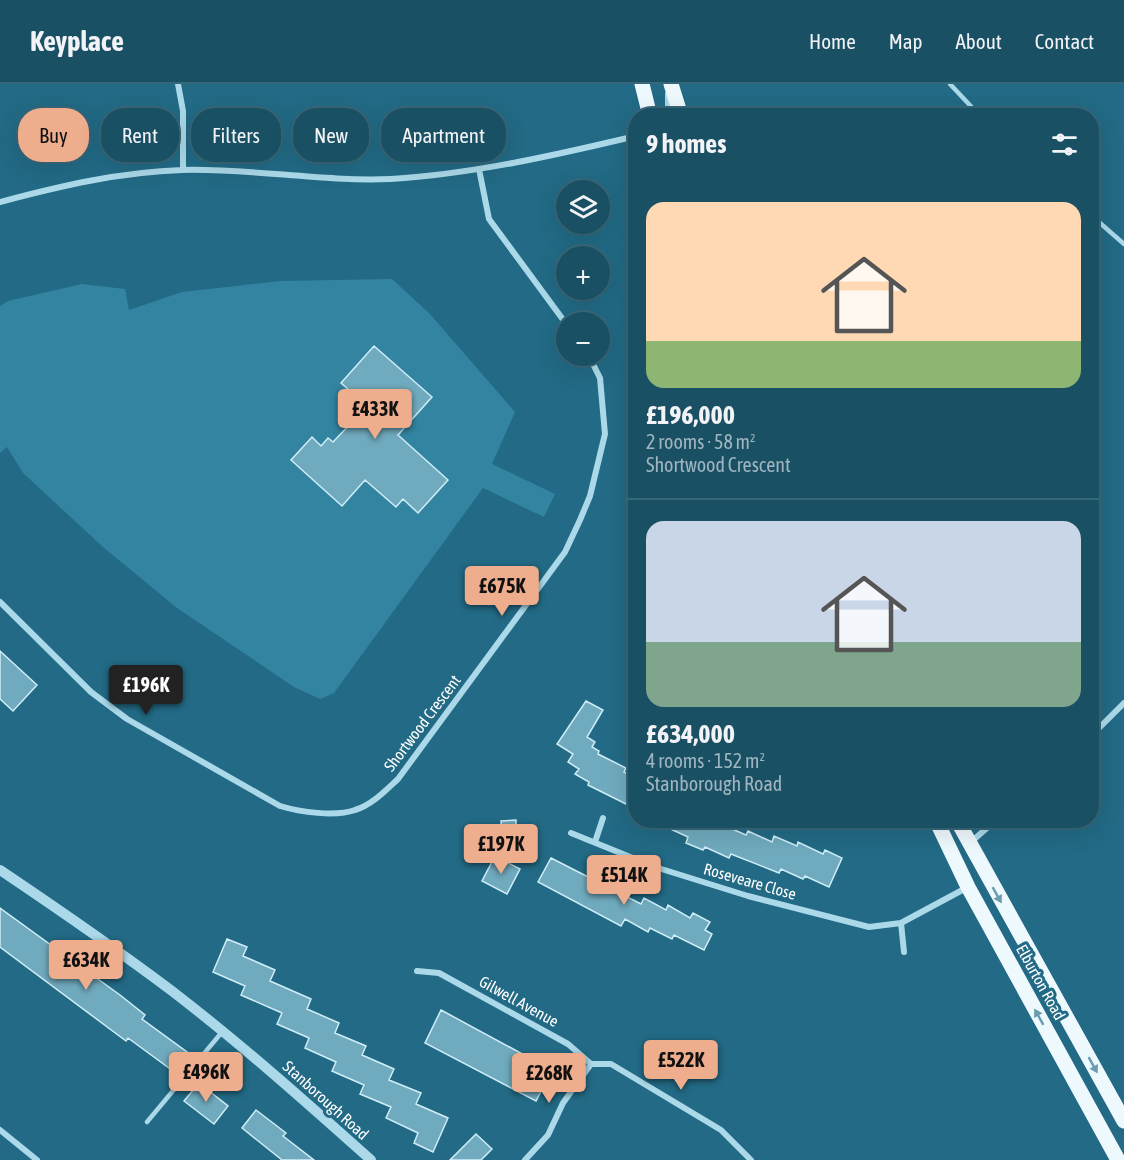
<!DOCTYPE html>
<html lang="en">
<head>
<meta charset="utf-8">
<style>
	:root { --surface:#1a5064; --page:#23576a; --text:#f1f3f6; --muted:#9fb5bf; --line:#386778; --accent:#eead8d }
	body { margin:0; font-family:"Asap Condensed",sans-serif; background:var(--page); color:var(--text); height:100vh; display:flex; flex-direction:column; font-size:22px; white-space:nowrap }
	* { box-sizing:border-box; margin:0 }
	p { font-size:20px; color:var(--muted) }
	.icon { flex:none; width:33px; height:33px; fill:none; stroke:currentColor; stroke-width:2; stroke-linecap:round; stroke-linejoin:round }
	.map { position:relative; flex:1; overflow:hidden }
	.panel { position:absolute; left:628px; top:24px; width:471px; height:720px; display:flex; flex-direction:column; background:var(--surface); border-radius:24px; box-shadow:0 6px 24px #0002,0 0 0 2px var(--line) }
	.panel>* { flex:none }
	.top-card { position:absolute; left:18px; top:24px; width:520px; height:54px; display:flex; gap:12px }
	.fabs { position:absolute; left:556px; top:96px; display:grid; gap:12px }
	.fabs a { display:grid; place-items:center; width:54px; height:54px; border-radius:50%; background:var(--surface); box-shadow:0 6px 24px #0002,0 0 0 2px var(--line); font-size:30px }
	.price { position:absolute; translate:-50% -51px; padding:0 14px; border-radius:6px; background:var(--accent); color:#111; font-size:20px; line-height:39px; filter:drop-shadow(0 2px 3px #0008) }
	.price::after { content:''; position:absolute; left:50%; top:36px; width:18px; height:14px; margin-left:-9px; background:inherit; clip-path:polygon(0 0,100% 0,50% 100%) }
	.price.active { background:#222; color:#fff }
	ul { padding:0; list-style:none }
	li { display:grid; align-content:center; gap:12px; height:318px; padding:0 18px }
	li+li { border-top:2px solid var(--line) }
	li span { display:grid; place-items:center; height:186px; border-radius:18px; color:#555 }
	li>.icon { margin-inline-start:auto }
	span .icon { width:108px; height:108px; fill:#fffc; stroke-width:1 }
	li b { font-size:26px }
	h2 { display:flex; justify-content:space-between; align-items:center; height:72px; padding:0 18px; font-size:26px }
	.tag { padding:0 21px; border-radius:24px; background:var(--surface); box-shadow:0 6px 24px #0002,0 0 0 2px var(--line); font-size:21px; line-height:54px }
	.tag.active { background:var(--accent); color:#111 }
	header { display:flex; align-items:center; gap:36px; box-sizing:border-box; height:84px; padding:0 30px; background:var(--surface); border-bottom:2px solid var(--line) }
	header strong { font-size:28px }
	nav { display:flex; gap:33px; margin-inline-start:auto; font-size:21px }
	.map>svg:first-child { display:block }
</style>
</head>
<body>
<header>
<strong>Keyplace</strong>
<nav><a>Home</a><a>Map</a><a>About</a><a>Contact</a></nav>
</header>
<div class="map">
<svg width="1124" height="1076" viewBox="0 0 1124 1076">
	<rect width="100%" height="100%" fill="#226a85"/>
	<!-- green -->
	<path fill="#3384a1" d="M 392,195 L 430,230 L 515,328 L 492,380 L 555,410 L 544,433 L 483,404 L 334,609 L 320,615 L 294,603 L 177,524 L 103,463 L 23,389 L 7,363 L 0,369 L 0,222 L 8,217 L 82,200 L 125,205 L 129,226 L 182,208 L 281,197 Z"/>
	<!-- building -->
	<path fill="#70aabe" stroke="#cfedf7" stroke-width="1.5" d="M 374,262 L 432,313 L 398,351 L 448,396 L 418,429 L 403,415 L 396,423 L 365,396 L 342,422 L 291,376 L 312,353 L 321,362 L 328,354 L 333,358 L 356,334 L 347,325 L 358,314 L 341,299 Z
		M 0,567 L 37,601 L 13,627 L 0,615 Z
		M 586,617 L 603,626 L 587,653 L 595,658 L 592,663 L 599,667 L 598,670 L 626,684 L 624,688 L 636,693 L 636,725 L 588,701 L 589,698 L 575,690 L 579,685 L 568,678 L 573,670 L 557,660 Z
		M 516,736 L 516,752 L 502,753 L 501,737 Z
		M 651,736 L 704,736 L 722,744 L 723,741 L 746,751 L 748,747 L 772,758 L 774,752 L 797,762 L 798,758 L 823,770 L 825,766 L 842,774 L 829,803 L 805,792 L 803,795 L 781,785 L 779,789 L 731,770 L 729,774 L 705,763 L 703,766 L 686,759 L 688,753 Z
		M 495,772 L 520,785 L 507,810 L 482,797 Z
		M 551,774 L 641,820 L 644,814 L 666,826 L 668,821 L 690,834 L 693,829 L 710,838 L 705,846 L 712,850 L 704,866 L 674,851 L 672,855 L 650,844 L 648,848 L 625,835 L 621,842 L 538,798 Z
		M 0,824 L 120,911 L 145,931 L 142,935 L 187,968 L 173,987 L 128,954 L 126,957 L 0,863 Z
		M 227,855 L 247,863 L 243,872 L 275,886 L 270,897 L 311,915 L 307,925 L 339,939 L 335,949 L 366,962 L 362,971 L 394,985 L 389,996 L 421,1009 L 416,1020 L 448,1034 L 433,1068 L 414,1059 L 418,1049 L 386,1034 L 391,1023 L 360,1010 L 364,1001 L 332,987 L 336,978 L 305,964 L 309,954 L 277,940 L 282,929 L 241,911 L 245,902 L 213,888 Z
		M 441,926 L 552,986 L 536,1017 L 425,959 Z
		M 199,999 L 228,1022 L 214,1040 L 184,1017 Z
		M 256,1026 L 286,1049 L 283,1052 L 314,1076 L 282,1076 L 242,1044 Z
		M 476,1050 L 492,1065 L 481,1076 L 450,1076 Z"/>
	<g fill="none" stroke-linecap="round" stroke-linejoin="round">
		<!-- service -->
		<path stroke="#abd9e9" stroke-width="4.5" d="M 950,0 L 980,32
			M 1092,132 L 1124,160
			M 147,1038 L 222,948"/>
		<!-- minor -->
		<path stroke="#abd9e9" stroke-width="6" d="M 178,0 L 183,27 L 183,86
			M 668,32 L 668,10
			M 479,85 L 489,135 L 567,241
			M 0,118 C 60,102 120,88 182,86 C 252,84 321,98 391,95 C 473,90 556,71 636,52
			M 0,518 L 91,608 L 127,635 L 280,722 C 300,728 335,733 355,726 C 372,721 386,706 398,695 L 565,468 L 580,436 L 590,412 L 605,350 L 600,294 L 589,272
			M 1092,651 L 1124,619
			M 571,749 L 655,783 L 748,812 L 869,843 L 901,839 L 968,803
			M 595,758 L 603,734
			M 971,758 L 996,736
			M 901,839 L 904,868
			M 417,887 L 439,889 L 568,960 L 591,980 L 611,980 L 721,1046 L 751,1076
			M 0,1046 L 37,1076
			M 525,1076 L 548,1051 L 563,1019 L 591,980"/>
		<!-- tertiary -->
		<path stroke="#abd9e9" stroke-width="10" d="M 0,786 C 58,825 116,865 172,907 C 241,960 306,1018 371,1076"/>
		<!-- primary -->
		<path stroke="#eef9fe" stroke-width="15" d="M 642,0 L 650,32
			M 671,0 L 681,32
			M 936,736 L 968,803 L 1118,1076
			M 957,736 L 1124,1037"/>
	</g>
	<!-- one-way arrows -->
	<defs><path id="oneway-solid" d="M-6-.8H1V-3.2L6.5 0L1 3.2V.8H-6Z" transform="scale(1.5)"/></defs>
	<g fill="#699caf">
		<use href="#oneway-solid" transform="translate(997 811) rotate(61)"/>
		<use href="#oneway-solid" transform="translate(1039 933) rotate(-119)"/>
		<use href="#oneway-solid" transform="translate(1093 981) rotate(61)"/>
	</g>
	<g text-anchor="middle" stroke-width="6" stroke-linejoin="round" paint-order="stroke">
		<!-- street labels -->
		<g font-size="16" fill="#fff" stroke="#226a85">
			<text transform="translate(422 639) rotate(-53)" y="6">Shortwood Crescent</text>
			<text transform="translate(750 797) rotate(16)" y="6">Roseveare Close</text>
			<text transform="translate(1041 898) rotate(61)" y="6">Elburton Road</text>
			<text transform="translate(519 917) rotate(29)" y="6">Gilwell Avenue</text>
			<text transform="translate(326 1016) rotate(42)" y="6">Stanborough Road</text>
		</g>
	</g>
</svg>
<div class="fabs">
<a><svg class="icon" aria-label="layers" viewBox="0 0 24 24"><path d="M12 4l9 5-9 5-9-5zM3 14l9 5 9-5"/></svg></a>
<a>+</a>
<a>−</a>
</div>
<b class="price" style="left:375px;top:356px">£433K</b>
<b class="price" style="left:502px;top:533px">£675K</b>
<b class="price active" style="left:146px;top:632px">£196K</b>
<b class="price" style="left:501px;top:791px">£197K</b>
<b class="price" style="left:624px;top:822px">£514K</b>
<b class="price" style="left:86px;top:907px">£634K</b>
<b class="price" style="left:681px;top:1007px">£522K</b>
<b class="price" style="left:206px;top:1019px">£496K</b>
<b class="price" style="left:549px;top:1020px">£268K</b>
<div class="top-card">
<a class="tag active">Buy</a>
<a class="tag">Rent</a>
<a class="tag">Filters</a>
<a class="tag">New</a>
<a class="tag">Apartment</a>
</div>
<section class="panel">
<h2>9 homes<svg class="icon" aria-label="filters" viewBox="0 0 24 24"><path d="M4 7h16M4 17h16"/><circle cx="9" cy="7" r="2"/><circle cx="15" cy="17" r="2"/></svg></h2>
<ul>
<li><span style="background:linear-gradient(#ffd9b3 75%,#8fb573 0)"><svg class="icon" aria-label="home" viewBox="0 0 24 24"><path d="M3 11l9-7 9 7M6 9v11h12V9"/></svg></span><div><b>£196,000</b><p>2 rooms · 58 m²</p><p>Shortwood Crescent</p></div></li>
<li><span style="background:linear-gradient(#c9d6e8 65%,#7fa58c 0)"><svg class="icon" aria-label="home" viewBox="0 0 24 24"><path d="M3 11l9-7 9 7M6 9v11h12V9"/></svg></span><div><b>£634,000</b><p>4 rooms · 152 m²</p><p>Stanborough Road</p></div></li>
</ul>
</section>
</div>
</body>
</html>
